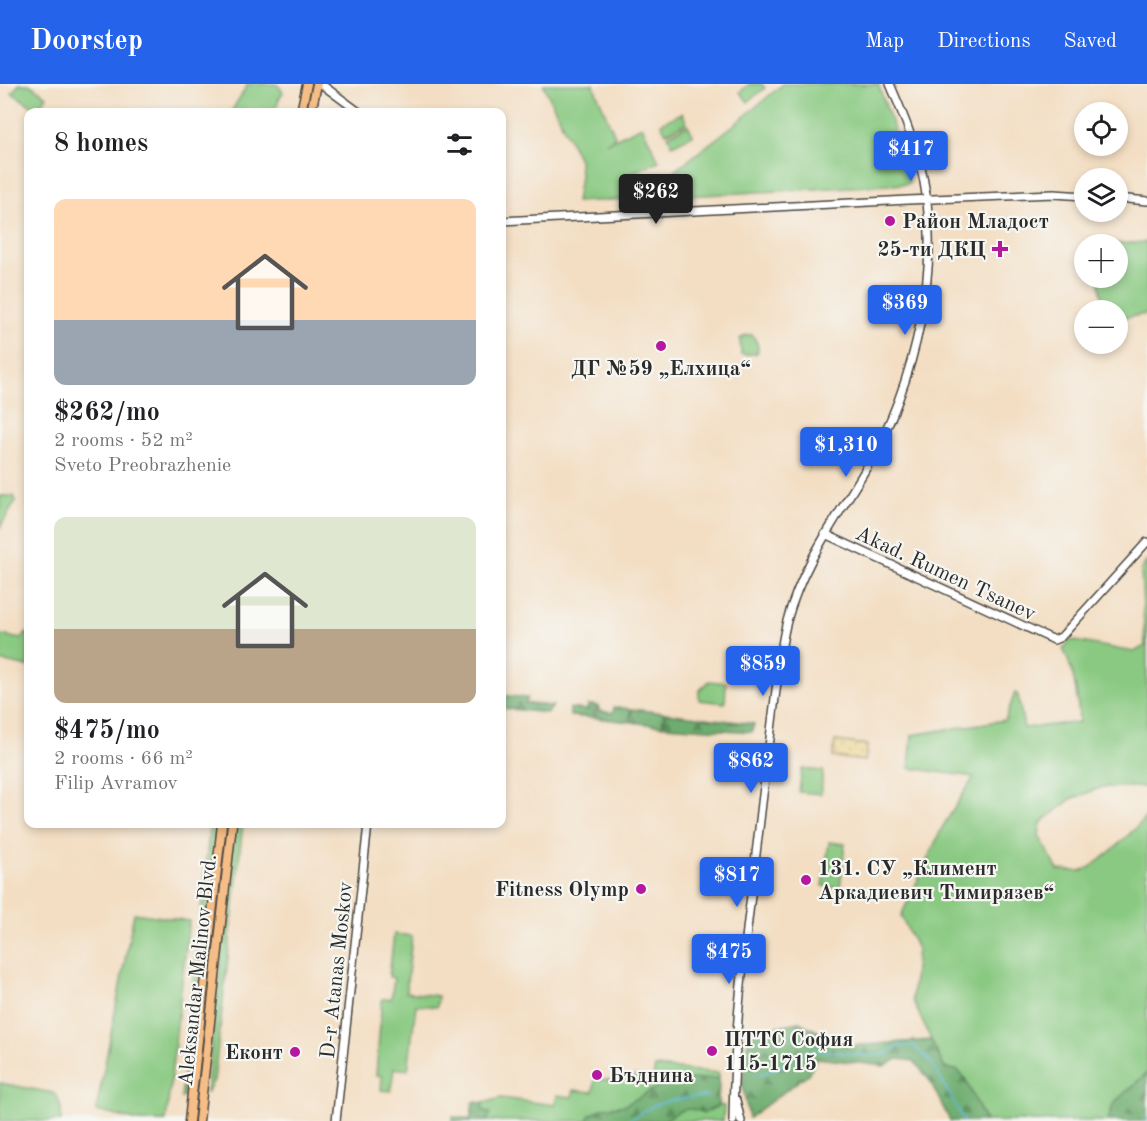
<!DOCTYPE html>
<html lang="en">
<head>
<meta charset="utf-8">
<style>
	:root { --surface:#fff; --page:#f6f6f6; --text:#202124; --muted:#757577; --accent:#2563eb }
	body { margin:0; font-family:"Old Standard TT",serif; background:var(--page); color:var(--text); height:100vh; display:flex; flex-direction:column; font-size:22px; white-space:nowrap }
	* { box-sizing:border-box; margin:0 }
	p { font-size:20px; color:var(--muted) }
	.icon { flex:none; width:33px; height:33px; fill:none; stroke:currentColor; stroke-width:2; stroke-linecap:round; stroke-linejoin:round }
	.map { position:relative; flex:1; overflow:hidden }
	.drawer { position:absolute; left:24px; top:24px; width:482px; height:720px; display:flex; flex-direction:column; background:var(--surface); border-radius:12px; box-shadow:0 3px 9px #0003 }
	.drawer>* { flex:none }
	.tools { position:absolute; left:1074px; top:18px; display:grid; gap:12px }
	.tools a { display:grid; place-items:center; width:54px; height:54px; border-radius:50%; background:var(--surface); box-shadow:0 3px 9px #0003; font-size:30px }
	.price { position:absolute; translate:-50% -51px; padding:0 14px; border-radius:6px; background:var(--accent); color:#fff; font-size:20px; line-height:39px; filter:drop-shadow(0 2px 3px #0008) }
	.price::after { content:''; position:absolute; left:50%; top:36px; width:18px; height:14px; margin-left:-9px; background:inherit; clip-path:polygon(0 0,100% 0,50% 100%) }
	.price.current { background:#222; color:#fff }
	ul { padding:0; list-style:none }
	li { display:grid; align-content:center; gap:12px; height:318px; padding:0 30px }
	li span { display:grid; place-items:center; height:186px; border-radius:12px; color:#555 }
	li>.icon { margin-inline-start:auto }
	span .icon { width:108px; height:108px; fill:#fffc; stroke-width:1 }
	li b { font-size:26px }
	h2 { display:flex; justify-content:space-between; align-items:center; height:72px; padding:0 30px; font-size:26px }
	header { display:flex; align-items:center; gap:36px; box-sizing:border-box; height:84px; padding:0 30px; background:var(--accent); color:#fff }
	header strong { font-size:28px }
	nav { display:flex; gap:33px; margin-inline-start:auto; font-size:21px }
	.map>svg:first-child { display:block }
</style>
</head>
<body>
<header>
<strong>Doorstep</strong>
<nav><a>Map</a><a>Directions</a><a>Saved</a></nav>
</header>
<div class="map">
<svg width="1147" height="1037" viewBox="0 0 1147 1037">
	<defs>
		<pattern id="forest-firs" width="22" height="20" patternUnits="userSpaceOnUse" patternTransform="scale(1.5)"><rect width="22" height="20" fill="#6ead6f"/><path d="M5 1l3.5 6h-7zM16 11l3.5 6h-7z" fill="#5b8d5b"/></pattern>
		<pattern id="sand-dots" width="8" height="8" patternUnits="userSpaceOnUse" patternTransform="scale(1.5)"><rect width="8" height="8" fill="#eeda9e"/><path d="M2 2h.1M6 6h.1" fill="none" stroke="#cb8" stroke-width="1.8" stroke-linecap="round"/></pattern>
	</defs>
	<rect width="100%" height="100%" fill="#f6f6f2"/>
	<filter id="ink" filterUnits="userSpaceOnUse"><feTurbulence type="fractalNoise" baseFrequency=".0167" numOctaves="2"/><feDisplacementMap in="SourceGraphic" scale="12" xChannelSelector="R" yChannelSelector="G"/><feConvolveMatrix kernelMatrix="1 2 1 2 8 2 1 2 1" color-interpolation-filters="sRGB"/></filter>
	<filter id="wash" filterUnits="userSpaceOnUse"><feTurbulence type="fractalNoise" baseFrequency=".008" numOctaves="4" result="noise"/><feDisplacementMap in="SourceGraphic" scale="24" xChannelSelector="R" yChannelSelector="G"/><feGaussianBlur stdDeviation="1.35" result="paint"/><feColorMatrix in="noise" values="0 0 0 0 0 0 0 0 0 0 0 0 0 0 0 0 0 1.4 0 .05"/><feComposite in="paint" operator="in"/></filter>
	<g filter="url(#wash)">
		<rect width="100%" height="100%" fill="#f3dec3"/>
		<!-- green -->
		<path fill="#89c981" stroke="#5a7a56" stroke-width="1.5" d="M 19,0 L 29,0 L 47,12 L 38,26 L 12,9 Z
			M 248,0 L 277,0 L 283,8 L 278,17 L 277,22 L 270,28 L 231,28 Z
			M 543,0 L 593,0 L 615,52 L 606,59 L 642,42 L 659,77 L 623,93 L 633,111 L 656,101 L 739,37 L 783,0 L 878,0 L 900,62 L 909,97 L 907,100 L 576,118 L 580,92 L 579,76 Z
			M 749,0 L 762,0 L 765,4 L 748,18 L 740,8 Z
			M 682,29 L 687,39 L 666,49 L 661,39 Z
			M 688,41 L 693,51 L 672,61 L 668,51 Z
			M 1147,158 L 1147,230 L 1122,234 L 1118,231 L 1118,226 L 1111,226 L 1103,221 L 1099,194 L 1118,194 L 1118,160 L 1110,160 Z
			M 746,251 L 752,251 C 756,256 760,262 757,269 L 745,271 L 741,270 L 740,255 Z
			M 0,412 L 14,412 L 16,417 L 0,443 Z
			M 1147,477 L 1147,703 L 1103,703 L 1071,715 L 1041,739 L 1039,751 L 1058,786 C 1065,786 1075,788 1082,787 C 1095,783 1139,743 1147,731 L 1147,989 L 1114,1019 L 1108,1037 L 985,1037 L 966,996 L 958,987 L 944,983 L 912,915 L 917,865 L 901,832 L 943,742 L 974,693 L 909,684 L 912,651 L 1005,636 L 1015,609 L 1018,611 L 1024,644 L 1079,638 C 1078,613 1075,588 1063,565 L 1070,556 L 1134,568 L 1145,562 L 1141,485 Z
			M 27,549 L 28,549 L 28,583 L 0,577 L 0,551 L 21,555 Z
			M 709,597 L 726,599 L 725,619 L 699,616 L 699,607 Z
			M 802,685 L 823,687 L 821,710 L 799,708 Z
			M 210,740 L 216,740 L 189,987 L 184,1012 L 181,1014 Z
			M 236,740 L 243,740 L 214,996 L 206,1010 Z
			M 829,758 L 845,760 L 840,804 L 823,802 Z
			M 134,829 L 189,837 L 166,1037 L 139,1037 L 96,1027 Z
			M 394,850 L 412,852 L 406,908 L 438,912 L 437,923 L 416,921 L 408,986 L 394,984 L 391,1007 L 381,1006 L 382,992 L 376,991 L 382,915 L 391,915 L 394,894 L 389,893 Z
			M 655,983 L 719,989 L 718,1021 L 724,1022 L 723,1037 L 452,1037 L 453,1033 L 471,1035 L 473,1018 L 483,1019 L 501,1014 L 555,1021 L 557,1011 L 572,1013 L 574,1006 L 593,1008 L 595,995 L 633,997 L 635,992 L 653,994 Z
			M 0,999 L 53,1009 C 61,1015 62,1027 61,1037 L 0,1037 Z"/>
		<!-- forest -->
		<path fill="url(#forest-firs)" stroke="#4c6c4d" stroke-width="1.5" d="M 501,611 L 528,614 L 525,619 L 553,622 L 548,629 L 501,624 Z
			M 588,621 L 595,621 L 594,634 L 570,632 L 570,624 L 587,626 Z
			M 597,622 L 599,622 L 599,627 L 613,629 L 614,623 L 631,625 L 629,638 L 596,634 Z
			M 632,625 L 664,629 L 662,642 L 631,638 Z
			M 665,629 L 754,640 L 752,648 L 664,642 Z
			M 799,938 L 847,962 L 931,956 L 944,983 L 958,987 L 966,996 L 985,1037 L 950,1037 L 930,997 L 914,977 L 898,975 L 884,982 L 817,974 L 808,990 L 749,1034 L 742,1000 L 749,948 Z
			M 1147,989 L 1147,1037 L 1108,1037 L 1114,1019 Z
			M 719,994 L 718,1022 L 704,1029 C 680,1017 675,1035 660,1037 C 636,1037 611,1037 587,1037 L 589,1032 L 603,1024 L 625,1021 L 652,1006 L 679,996 Z
			M 473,1018 L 483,1019 L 482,1025 L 490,1029 L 487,1037 L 452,1037 L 453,1033 L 471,1035 Z"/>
		<!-- sand -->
		<path fill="url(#sand-dots)" stroke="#8c8264" stroke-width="1.5" d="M 835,657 L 867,661 L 865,677 L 833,673 Z"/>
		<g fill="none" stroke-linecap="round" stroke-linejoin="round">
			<!-- stream -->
			<path stroke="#63bee1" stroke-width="1.5" d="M 754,991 L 772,987 L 799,970 L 815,966 L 872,972 L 885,970 L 899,962 L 914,962 L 932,979 L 964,1037
				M 628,1037 C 655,1016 675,1015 708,1012
				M 1144,1037 L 1147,1034"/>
		</g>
	</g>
	<g filter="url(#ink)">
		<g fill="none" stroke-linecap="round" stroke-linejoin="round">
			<!-- tertiary casing -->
			<g stroke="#494642" stroke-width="10">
				<path id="tertiary" d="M 321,0 L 359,28
					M 1118,114 L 1147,117
					M 501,137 L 908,116 L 1054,110 L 1084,112
					M 825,450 L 1054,556 L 1061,553 L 1147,458
					M 736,1016 L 741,1037
					M 336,1037 L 368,740
					M 733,1037 C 734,930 750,825 762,719 C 767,681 771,644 776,606 C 779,583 781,559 787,537 C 802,481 835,437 864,388 C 915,302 946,174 919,76 C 911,50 901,25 890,0"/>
			</g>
			<!-- primary casing -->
			<g stroke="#494642" stroke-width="11">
				<path id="primary" d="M 301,28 L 307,0
					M 311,28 L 317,0
					M 189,1037 L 222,740
					M 199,1037 L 232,740"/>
			</g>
			<!-- tertiary -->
			<use href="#tertiary" stroke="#fff" stroke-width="7"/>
			<!-- primary -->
			<use href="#primary" stroke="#f6be87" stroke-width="8"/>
		</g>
	</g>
	<!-- markers -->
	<g fill="#b5179e" stroke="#f6f6f2" stroke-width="2">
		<circle cx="890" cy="137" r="6"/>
		<path d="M997 156h6v6h6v6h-6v6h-6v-6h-6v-6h6z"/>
		<circle cx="661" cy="262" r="6"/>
		<circle cx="806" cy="796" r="6"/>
		<circle cx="641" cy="805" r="6"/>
		<circle cx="712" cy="967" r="6"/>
		<circle cx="295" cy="968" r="6"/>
		<circle cx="597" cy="991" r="6"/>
	</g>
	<g text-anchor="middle" stroke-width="4.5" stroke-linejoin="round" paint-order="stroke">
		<!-- poi labels -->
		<g font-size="21" font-weight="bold" fill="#2b2b2b" stroke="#f6f6f2" text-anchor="start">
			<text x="902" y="144">Район Младост</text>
			<text x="986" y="172" text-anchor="end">25-ти ДКЦ</text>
			<text x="661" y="291" text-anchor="middle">ДГ №59 „Елхица“</text>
			<text x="818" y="791">131. СУ „Климент<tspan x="818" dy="24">Аркадиевич Тимирязев“</tspan></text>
			<text x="629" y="812" text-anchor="end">Fitness Olymp</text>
			<text x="724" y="962">ПТТС София<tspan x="724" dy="24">115-1715</tspan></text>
			<text x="283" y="975" text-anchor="end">Еконт</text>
			<text x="609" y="998">Бъднина</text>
		</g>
		<!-- street labels -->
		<g font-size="21" fill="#2b2b2b" stroke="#f6f6f2">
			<text transform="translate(946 489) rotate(25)" y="7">Akad. Rumen Tsanev</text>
			<text transform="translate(197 886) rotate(-84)" y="7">Aleksandar Malinov Blvd.</text>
			<text transform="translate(336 886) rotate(-84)" y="7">D-r Atanas Moskov</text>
		</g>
	</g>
</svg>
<div class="tools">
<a><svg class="icon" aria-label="locate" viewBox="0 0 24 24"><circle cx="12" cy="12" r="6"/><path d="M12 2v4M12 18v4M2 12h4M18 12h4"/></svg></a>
<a><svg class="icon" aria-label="layers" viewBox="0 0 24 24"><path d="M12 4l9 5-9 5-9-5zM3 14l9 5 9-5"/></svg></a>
<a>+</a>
<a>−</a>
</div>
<b class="price" style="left:911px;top:98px">$417</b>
<b class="price current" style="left:656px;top:141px">$262</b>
<b class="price" style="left:905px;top:252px">$369</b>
<b class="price" style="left:846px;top:394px">$1,310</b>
<b class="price" style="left:763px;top:613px">$859</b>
<b class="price" style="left:751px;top:710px">$862</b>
<b class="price" style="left:737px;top:824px">$817</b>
<b class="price" style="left:729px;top:901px">$475</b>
<section class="drawer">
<h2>8 homes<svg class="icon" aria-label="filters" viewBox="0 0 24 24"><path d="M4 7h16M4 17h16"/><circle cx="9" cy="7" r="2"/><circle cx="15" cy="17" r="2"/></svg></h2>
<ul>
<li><span style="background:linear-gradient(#ffd9b3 65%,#9aa5b1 0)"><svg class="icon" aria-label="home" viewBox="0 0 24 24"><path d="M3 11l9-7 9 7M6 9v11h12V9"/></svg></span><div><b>$262/mo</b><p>2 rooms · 52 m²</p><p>Sveto Preobrazhenie</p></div></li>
<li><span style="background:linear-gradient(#dfe7d0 60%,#b9a48a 0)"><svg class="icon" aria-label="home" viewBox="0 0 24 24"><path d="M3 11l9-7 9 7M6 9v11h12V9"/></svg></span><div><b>$475/mo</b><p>2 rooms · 66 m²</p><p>Filip Avramov</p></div></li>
</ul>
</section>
</div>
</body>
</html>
